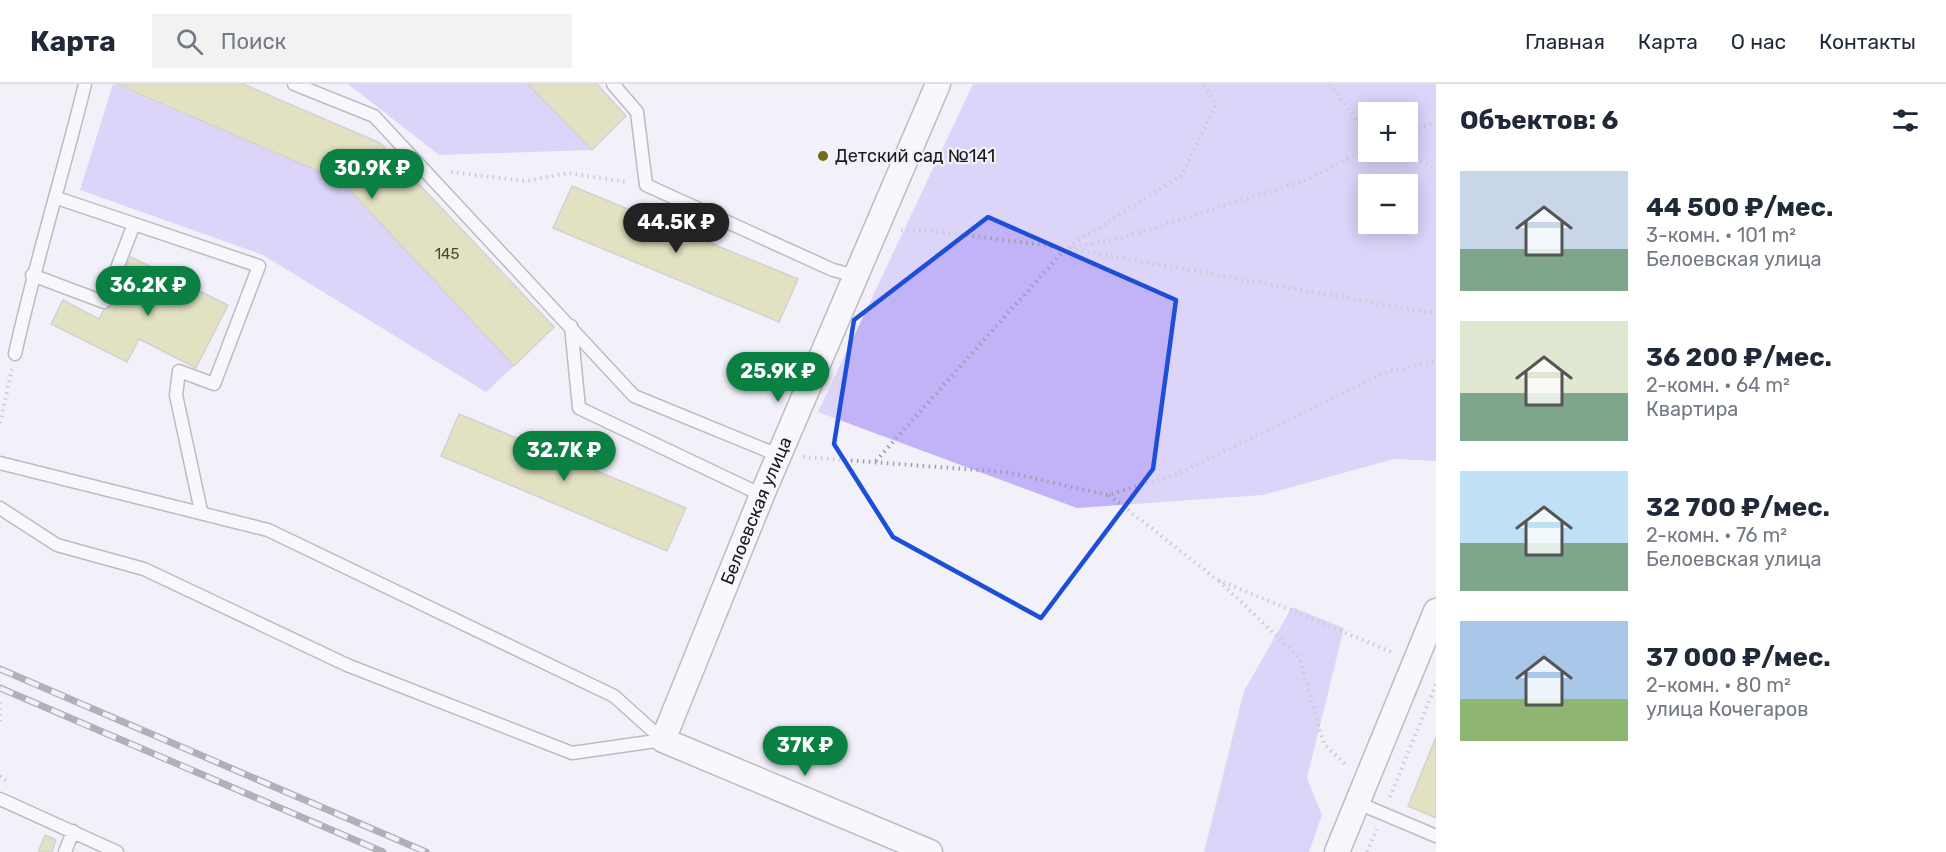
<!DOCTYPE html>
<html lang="ru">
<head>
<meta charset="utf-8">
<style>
	:root { --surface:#fff; --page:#f2f2f3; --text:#1f2937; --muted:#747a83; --line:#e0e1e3; --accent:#0b8043 }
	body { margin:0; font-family:Rubik,sans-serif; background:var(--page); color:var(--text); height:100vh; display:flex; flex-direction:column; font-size:22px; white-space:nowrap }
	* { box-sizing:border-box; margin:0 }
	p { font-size:20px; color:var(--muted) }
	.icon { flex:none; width:33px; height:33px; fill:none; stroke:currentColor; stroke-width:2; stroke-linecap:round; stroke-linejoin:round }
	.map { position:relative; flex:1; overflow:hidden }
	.sheet { display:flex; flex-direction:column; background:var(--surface); width:510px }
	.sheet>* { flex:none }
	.buttons { position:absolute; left:1358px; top:18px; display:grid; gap:12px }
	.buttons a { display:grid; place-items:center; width:60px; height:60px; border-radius:0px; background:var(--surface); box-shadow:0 3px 15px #0003; font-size:30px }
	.price { position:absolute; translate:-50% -51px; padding:0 14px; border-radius:21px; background:var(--accent); color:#fff; font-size:20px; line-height:39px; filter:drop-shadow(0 2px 3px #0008) }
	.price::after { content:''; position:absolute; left:50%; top:36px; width:18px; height:14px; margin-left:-9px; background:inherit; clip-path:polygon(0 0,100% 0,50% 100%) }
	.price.active { background:#222; color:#fff }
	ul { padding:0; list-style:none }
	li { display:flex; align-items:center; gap:18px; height:150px; padding:0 24px }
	li span { display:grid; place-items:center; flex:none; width:168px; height:120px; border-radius:0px; color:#555 }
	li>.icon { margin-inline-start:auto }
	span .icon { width:72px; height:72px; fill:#fffc; stroke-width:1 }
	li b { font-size:26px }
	h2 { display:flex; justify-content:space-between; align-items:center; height:72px; padding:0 24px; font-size:26px }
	header { display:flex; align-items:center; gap:36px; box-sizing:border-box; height:84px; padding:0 30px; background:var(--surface); border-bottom:2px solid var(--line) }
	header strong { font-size:28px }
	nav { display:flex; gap:33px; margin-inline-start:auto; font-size:21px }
	.search { width:420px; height:54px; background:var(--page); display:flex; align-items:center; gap:15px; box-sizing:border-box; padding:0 21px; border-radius:0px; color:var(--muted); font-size:22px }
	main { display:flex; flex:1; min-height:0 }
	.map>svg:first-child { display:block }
</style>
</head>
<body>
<header>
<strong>Карта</strong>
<div class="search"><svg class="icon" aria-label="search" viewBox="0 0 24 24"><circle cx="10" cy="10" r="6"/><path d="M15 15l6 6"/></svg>Поиск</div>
<nav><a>Главная</a><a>Карта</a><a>О нас</a><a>Контакты</a></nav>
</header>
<main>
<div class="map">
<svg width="1436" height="768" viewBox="0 0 1436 768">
	<rect width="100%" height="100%" fill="#f2f1fa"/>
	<!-- green -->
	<path fill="#c2b2f8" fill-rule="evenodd" d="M 113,0 L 341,97 L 514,282 L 486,308 L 263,171 L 80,106 Z
		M 348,0 L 529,0 L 592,66 L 439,71 Z
		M 973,0 L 1436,0 L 1436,377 L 1394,375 L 1263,411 L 1077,424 L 818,328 ZM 1407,28 L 1407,68 L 1368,68 L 1368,28 ZM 1407,100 L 1407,140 L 1368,140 L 1368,100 Z
		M 1292,523 L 1344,544 L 1307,694 L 1322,731 L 1309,768 L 1204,768 L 1244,607 Z"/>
	<!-- building -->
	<path fill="#cece7f" stroke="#adada5" stroke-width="1.5" d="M 116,0 L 243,0 L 380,59 L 554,243 L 514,282 L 341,97 Z
		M 528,0 L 597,0 L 626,32 L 592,66 Z
		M 572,102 L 798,195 L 779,238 L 553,144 Z
		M 131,173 L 228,221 L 196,284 L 139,255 L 127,278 L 51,240 L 63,216 L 99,235 Z
		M 459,330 L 686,424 L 667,467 L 441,372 Z
		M 1436,653 L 1436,734 L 1408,722 Z
		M 45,751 L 56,756 L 52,768 L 38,768 Z"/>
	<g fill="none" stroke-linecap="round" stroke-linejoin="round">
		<!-- service casing -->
		<g stroke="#7b7981" stroke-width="15">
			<path id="service" d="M 294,0 L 374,32 L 634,312 L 778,371
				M 613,0 L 637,28 L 646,101 L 833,186 L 856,192
				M 57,114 L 259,182 L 214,300 L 179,287 L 176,311 L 201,427
				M 32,191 L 104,218 L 134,140
				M 571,242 L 579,324 L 762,411
				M 15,270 C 35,179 63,90 85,0
				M 0,379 L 268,446 L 614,612 L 663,656
				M 0,424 L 57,461 L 144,485 L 347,581 L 572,669 L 663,656
				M 0,715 L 117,768
				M 1358,719 L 1436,752
				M 65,768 L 73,747"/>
		</g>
		<!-- minor casing -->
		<g stroke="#7b7981" stroke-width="27">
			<g id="minor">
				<path id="s1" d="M 930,768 L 663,656 L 762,411 L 938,0"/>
				<path d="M 1337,768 L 1436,527"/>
			</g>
		</g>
		<!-- path -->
		<path stroke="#9f9ea5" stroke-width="4" stroke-dasharray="1.5 4.5" stroke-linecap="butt" d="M 1330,0 L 1360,41 L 1368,46
			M 1407,48 L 1436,38
			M 1405,68 L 1436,86
			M 451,88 L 526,97 L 568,89 L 627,98
			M 901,146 L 928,146 L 1066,164 L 1118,155 L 1309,95 L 1368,64
			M 1070,165 L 1436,230
			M 0,339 L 12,285
			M 803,373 L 1006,388 L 1108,411 L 1177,390 L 1387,288 L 1436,277
			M 876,377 L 1066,164 L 1182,91 L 1216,21 L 1204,0
			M 1109,411 L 1216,495 L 1394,569
			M 1219,497 L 1299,573 L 1324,660 L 1347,682
			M 0,618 L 0,638
			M 0,692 L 8,698
			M 1390,713 L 1436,600
			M 1367,768 L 1377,745"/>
		<!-- service -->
		<use href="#service" stroke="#fff" stroke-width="12"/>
		<!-- minor -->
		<use href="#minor" stroke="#fff" stroke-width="24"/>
		<!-- rail casing -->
		<g stroke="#626166" stroke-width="7">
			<path id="rail" d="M 0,585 L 426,768
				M 0,604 L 383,768"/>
		</g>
		<!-- rail -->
		<use href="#rail" stroke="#f2f1fa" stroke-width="4.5" stroke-dasharray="14" stroke-linecap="butt"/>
	</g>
	<!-- marked area -->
	<path d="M0 0H1436V768H0ZM 988,133 L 1176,216 L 1153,385 L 1041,534 L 893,453 L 834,360 L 854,236 Z" fill="#f2f1fa" fill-opacity=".55" fill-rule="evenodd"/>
	<path fill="none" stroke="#1d4ed8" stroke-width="4.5" stroke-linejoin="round" d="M 988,133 L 1176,216 L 1153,385 L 1041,534 L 893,453 L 834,360 L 854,236 Z"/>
	<!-- markers -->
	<circle fill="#716f11" stroke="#f2f1fa" stroke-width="2" cx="823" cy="72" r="6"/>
	<g text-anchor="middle" stroke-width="4.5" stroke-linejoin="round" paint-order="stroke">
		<!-- number labels -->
		<g font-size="15" fill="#484736">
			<text x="447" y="175">145</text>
		</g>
		<!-- poi labels -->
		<g font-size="18" fill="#1b1a1d" stroke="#f2f1fa" text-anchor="start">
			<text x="835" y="78">Детский сад №141</text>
		</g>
		<!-- street labels -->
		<g font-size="18" fill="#1b1a1d" stroke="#f2f1fa">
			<text dy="6" stroke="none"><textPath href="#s1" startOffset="537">Белоевская улица</textPath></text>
		</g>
	</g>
</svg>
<div class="buttons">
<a>+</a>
<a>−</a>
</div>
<b class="price" style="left:372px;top:116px">30.9K ₽</b>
<b class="price active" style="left:676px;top:170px">44.5K ₽</b>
<b class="price" style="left:148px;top:233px">36.2K ₽</b>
<b class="price" style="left:778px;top:319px">25.9K ₽</b>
<b class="price" style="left:564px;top:398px">32.7K ₽</b>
<b class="price" style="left:805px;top:693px">37K ₽</b>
</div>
<section class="sheet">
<h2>Объектов: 6<svg class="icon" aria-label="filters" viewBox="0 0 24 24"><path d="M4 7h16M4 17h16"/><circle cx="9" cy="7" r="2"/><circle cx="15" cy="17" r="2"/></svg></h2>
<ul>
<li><span style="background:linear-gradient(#c9d6e8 65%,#7fa58c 0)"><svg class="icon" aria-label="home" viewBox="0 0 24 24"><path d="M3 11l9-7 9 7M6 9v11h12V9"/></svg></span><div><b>44 500 ₽/мес.</b><p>3-комн. · 101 m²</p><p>Белоевская улица</p></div></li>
<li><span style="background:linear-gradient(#dfe7d0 60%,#7fa58c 0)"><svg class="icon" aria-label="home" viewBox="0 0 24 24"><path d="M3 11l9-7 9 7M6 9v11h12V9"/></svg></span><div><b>36 200 ₽/мес.</b><p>2-комн. · 64 m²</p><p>Квартира</p></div></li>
<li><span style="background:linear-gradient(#bfe0f5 60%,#7fa58c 0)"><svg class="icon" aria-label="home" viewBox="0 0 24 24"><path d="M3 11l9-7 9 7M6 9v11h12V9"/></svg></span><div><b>32 700 ₽/мес.</b><p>2-комн. · 76 m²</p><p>Белоевская улица</p></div></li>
<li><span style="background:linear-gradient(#a9c7e8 65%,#8fb573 0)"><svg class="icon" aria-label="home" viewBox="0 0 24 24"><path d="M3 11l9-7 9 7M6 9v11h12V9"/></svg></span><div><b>37 000 ₽/мес.</b><p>2-комн. · 80 m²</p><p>улица Кочегаров</p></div></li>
</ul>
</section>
</main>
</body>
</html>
